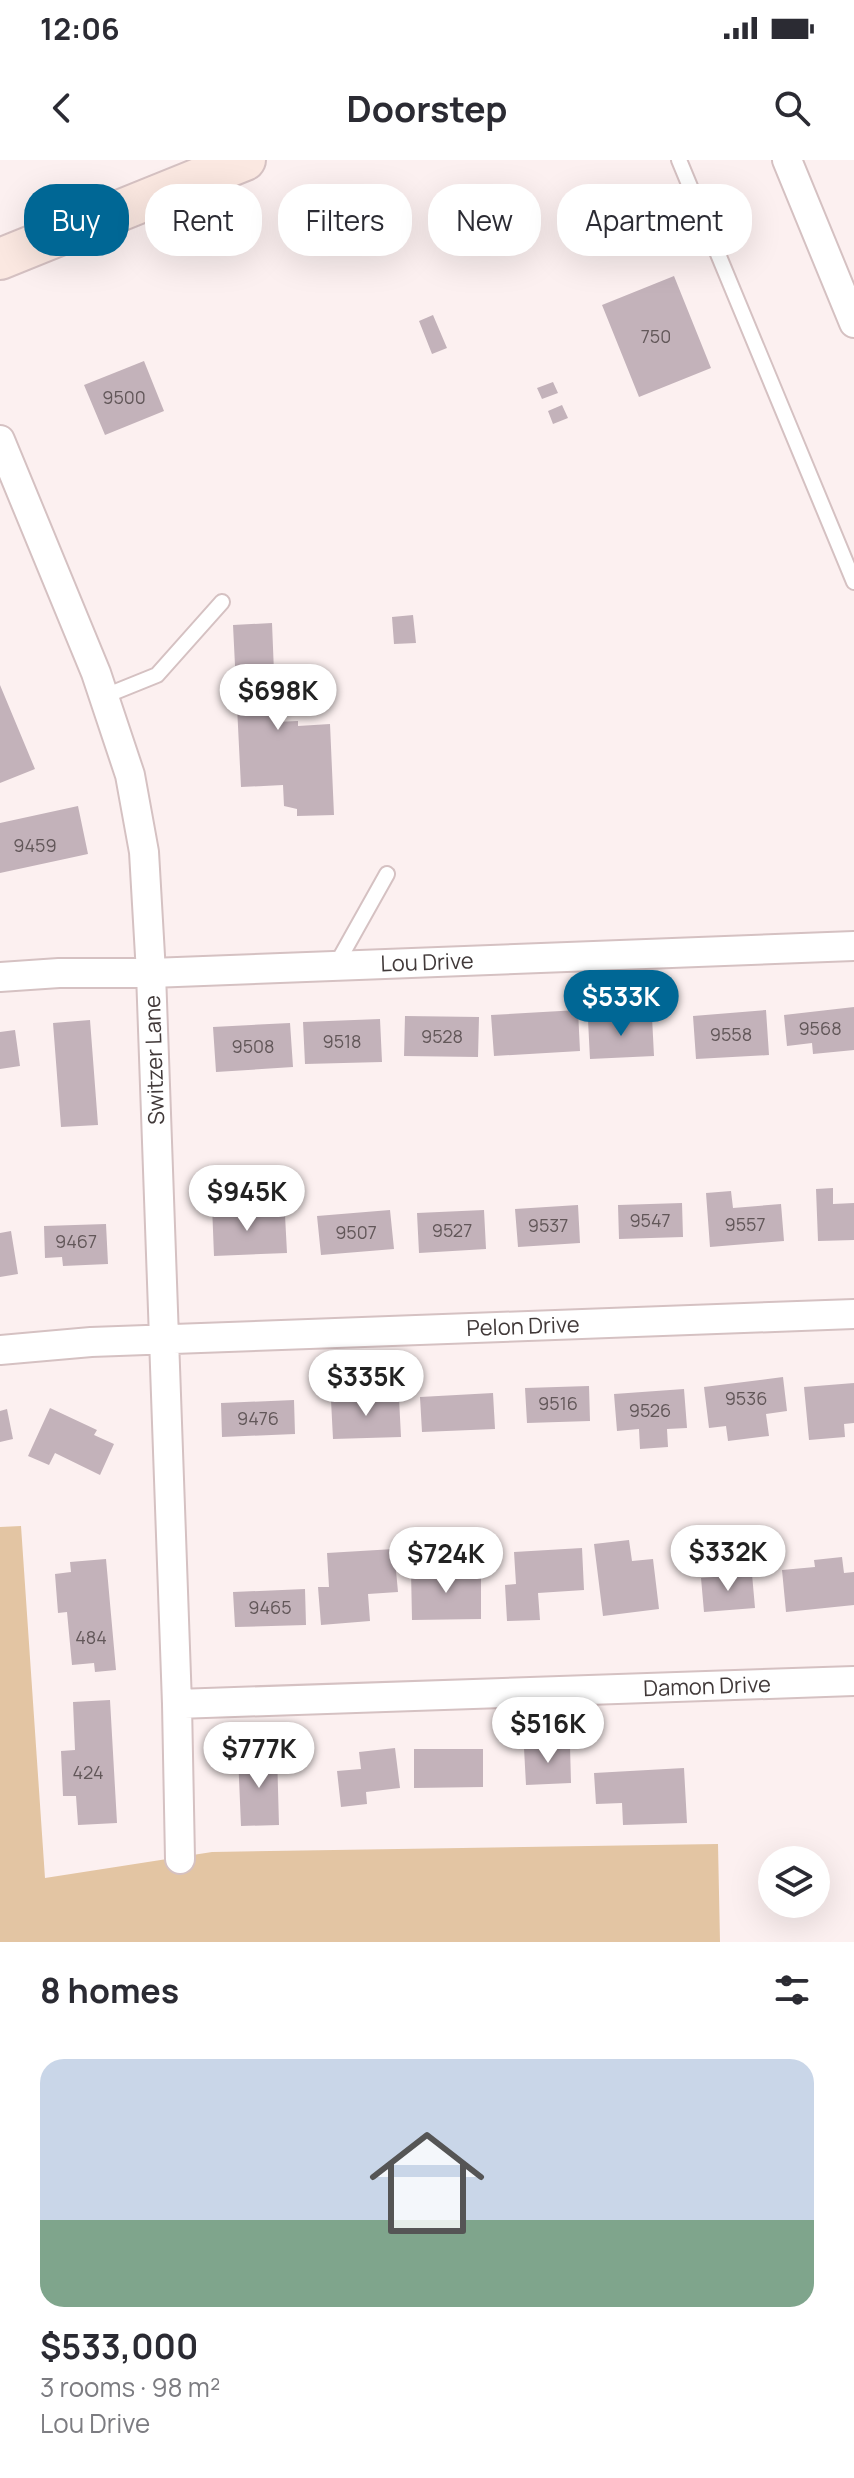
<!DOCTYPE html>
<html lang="en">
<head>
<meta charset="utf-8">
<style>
	:root { --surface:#fff; --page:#f7f7f7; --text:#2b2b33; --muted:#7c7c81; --accent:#006795 }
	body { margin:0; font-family:Manrope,sans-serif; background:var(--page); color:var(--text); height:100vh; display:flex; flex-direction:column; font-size:30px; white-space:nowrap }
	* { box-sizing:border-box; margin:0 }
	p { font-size:26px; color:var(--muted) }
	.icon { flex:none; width:44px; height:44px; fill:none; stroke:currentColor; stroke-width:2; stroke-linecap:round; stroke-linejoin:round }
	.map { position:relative; height:1782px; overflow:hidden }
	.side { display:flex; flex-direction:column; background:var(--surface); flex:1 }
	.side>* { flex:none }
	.hud { position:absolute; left:24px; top:24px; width:806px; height:72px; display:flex; gap:16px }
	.fabs { position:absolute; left:758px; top:1686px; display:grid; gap:16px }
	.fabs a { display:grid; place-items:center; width:72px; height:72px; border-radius:50%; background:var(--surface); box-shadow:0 8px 32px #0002; font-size:40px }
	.price { position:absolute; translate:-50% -68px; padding:0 18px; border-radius:28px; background:#fff; color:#222; font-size:26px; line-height:52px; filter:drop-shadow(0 2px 4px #0008) }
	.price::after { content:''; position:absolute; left:50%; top:48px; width:24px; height:18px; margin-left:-12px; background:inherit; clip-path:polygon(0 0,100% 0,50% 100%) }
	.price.on { background:var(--accent); color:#fff }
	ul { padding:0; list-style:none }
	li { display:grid; align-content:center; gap:16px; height:424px; padding:0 40px }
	li span { display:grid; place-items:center; height:248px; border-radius:24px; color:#555 }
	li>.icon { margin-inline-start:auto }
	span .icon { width:144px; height:144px; fill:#fffc; stroke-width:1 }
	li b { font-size:34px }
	h2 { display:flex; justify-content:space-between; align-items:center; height:96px; padding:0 40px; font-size:34px }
	.chip { padding:0 28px; border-radius:32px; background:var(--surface); box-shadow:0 8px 32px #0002; font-size:28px; line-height:72px }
	.chip.on { background:var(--accent); color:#fff }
	.status { display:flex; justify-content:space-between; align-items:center; height:56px; padding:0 40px; background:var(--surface); direction:ltr }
	.status svg { height:22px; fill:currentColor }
	header { display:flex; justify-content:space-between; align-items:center; height:104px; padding:0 40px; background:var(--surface); font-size:36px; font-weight:700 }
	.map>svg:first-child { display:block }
</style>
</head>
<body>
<div class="status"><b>12:06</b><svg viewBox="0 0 49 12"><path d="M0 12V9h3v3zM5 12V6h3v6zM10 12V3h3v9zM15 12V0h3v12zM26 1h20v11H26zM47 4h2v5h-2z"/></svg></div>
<header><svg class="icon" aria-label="back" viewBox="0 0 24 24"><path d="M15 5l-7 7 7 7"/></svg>Doorstep<svg class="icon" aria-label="search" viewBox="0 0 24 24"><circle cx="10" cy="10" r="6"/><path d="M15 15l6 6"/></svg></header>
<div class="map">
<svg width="854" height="1782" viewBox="0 0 854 1782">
	<rect width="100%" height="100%" fill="#fcf0f0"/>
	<!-- green -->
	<path fill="#e3c5a3" d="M 21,1366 L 45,1718 L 212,1692 L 718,1684 L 720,1782 L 0,1782 L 0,1367 Z"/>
	<!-- building -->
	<path fill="#c3b2ba" d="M 674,116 L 711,208 L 639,237 L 602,145 Z
		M 433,155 L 447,188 L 432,194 L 419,161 Z
		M 144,201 L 164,251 L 105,275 L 84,225 Z
		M 553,222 L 558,233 L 542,239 L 537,228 Z
		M 562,245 L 568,258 L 553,264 L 548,251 Z
		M 413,455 L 416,483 L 394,484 L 392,457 Z
		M 272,463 L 276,562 L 298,561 L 298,566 L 330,564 L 334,655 L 297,656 L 297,649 L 284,646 L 283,625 L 241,627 L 233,465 Z
		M 0,525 L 35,609 L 0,623 Z
		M 78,646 L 88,694 L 0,713 L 0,663 Z
		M 854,847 L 854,890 L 813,894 L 812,883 L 787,886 L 784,855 Z
		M 578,850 L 580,891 L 494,896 L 491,855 Z
		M 766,850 L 769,895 L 696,899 L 693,856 Z
		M 405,856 L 479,857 L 478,897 L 404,896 Z
		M 652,857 L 654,896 L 590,899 L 588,860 Z
		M 380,859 L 382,902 L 305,904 L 303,862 Z
		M 90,860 L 98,965 L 61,967 L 53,863 Z
		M 290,863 L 293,907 L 216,912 L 213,867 Z
		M 15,870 L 20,906 L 0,909 L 0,872 Z
		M 833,1028 L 833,1044 L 854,1043 L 854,1080 L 818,1081 L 816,1029 Z
		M 731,1031 L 733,1048 L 781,1044 L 784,1081 L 710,1087 L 706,1033 Z
		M 240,1043 L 240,1057 L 285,1055 L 287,1093 L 214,1096 L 212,1045 Z
		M 682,1043 L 683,1077 L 619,1079 L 618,1045 Z
		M 578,1045 L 580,1083 L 518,1087 L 515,1049 Z
		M 390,1050 L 394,1089 L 321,1095 L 317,1056 Z
		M 484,1050 L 486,1089 L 419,1093 L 417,1053 Z
		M 106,1064 L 108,1104 L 63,1106 L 62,1097 L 45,1098 L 44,1066 Z
		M 11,1071 L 18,1114 L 0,1117 L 0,1073 Z
		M 783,1217 L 787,1251 L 766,1254 L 769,1276 L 728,1281 L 726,1266 L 709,1268 L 704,1227 Z
		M 854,1223 L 854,1263 L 844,1264 L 845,1277 L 809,1280 L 804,1227 Z
		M 589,1226 L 590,1261 L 527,1263 L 525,1228 Z
		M 684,1229 L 687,1268 L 667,1269 L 668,1287 L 640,1289 L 639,1269 L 617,1271 L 614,1234 Z
		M 493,1233 L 495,1269 L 422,1272 L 420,1237 Z
		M 399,1238 L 401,1277 L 333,1279 L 331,1240 Z
		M 294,1240 L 295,1274 L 222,1277 L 221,1243 Z
		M 50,1248 L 97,1270 L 94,1275 L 114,1284 L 100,1315 L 55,1293 L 49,1305 L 28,1296 Z
		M 7,1249 L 13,1279 L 0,1282 L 0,1251 Z
		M 629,1380 L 632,1401 L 653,1399 L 659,1449 L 603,1456 L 594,1384 Z
		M 582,1388 L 584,1430 L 538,1433 L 540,1460 L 507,1461 L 505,1425 L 516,1424 L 514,1392 Z
		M 394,1389 L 398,1432 L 368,1434 L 370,1461 L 321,1465 L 318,1427 L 329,1427 L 327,1393 Z
		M 842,1397 L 844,1413 L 854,1412 L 854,1445 L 786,1452 L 782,1410 L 815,1407 L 814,1400 Z
		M 106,1399 L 116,1510 L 95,1512 L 94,1503 L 72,1505 L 67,1452 L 58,1453 L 55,1414 L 71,1412 L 70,1402 Z
		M 481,1410 L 481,1459 L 412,1460 L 411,1411 Z
		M 752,1414 L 755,1448 L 704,1452 L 701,1418 Z
		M 305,1429 L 306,1465 L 235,1467 L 233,1432 Z
		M 110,1540 L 117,1663 L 78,1665 L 76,1636 L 63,1636 L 61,1591 L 75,1590 L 73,1542 Z
		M 570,1586 L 571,1623 L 526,1625 L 524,1588 Z
		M 395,1588 L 400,1628 L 366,1632 L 367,1644 L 341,1647 L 337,1611 L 361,1609 L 359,1592 Z
		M 414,1589 L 483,1589 L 483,1627 L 414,1628 Z
		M 277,1593 L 279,1665 L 241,1666 L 238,1595 Z
		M 684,1608 L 687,1663 L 623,1665 L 622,1643 L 596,1644 L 594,1613 Z"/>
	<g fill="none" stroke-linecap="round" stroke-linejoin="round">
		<!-- lane casing -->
		<g stroke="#d5c1c2" stroke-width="18">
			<path id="lane" d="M 679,0 L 854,422
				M 105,536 L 157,515 L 222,442
				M 336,805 L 387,714"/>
		</g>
		<!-- street casing -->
		<g stroke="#d5c1c2" stroke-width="32">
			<path id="street" d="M 787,0 L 854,163
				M 0,280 L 96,513 L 130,615 L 144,692 L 151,813 L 177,1544 L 180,1699
				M 0,817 L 59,813 L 151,813 L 854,786
				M 0,1190 L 91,1182 L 854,1154
				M 177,1544 L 854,1521"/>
		</g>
		<!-- secondary casing -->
		<g stroke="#d5c1c2" stroke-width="44">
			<path id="secondary" d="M 0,99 L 245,0"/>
		</g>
		<!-- lane -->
		<use href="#lane" stroke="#fff" stroke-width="14"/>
		<!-- street -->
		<use href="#street" stroke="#fff" stroke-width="28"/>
		<!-- secondary -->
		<use href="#secondary" stroke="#fbe8e1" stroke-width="40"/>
	</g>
	<g text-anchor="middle" stroke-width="7" stroke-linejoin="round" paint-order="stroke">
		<!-- number labels -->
		<g font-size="18" fill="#625759">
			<text x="656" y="183">750</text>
			<text x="124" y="244">9500</text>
			<text x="35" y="692">9459</text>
			<text x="820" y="875">9568</text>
			<text x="731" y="881">9558</text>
			<text x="442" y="883">9528</text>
			<text x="342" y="888">9518</text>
			<text x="253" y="893">9508</text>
			<text x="650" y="1067">9547</text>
			<text x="745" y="1071">9557</text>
			<text x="548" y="1072">9537</text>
			<text x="452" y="1077">9527</text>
			<text x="356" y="1079">9507</text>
			<text x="76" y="1088">9467</text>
			<text x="746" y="1245">9536</text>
			<text x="558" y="1250">9516</text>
			<text x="650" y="1257">9526</text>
			<text x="258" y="1265">9476</text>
			<text x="270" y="1454">9465</text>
			<text x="91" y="1484">484</text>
			<text x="88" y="1619">424</text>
		</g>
		<!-- street labels -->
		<g font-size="22" fill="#413939" stroke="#fff">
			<text transform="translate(427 802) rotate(-2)" y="8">Lou Drive</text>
			<text transform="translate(154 900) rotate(-92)" y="8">Switzer Lane</text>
			<text transform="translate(523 1166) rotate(-2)" y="8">Pelon Drive</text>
			<text transform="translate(707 1526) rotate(-2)" y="8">Damon Drive</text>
		</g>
	</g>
</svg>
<div class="fabs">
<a><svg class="icon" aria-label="layers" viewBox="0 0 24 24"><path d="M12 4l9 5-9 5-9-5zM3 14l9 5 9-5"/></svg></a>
</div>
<b class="price" style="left:278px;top:572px">$698K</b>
<b class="price on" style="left:621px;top:878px">$533K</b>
<b class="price" style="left:247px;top:1073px">$945K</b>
<b class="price" style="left:366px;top:1258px">$335K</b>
<b class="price" style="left:728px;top:1433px">$332K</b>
<b class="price" style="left:446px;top:1435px">$724K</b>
<b class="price" style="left:548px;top:1605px">$516K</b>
<b class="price" style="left:259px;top:1630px">$777K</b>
<div class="hud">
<a class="chip on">Buy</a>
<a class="chip">Rent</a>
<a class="chip">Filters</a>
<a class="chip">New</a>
<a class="chip">Apartment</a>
</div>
</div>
<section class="side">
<h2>8 homes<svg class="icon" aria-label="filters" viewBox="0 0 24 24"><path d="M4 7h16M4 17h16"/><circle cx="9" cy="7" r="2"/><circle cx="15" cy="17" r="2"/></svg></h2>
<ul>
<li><span style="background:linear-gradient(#c9d6e8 65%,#7fa58c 0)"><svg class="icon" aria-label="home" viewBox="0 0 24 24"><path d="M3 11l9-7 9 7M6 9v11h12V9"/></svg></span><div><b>$533,000</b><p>3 rooms · 98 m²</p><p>Lou Drive</p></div></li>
</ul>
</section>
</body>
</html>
